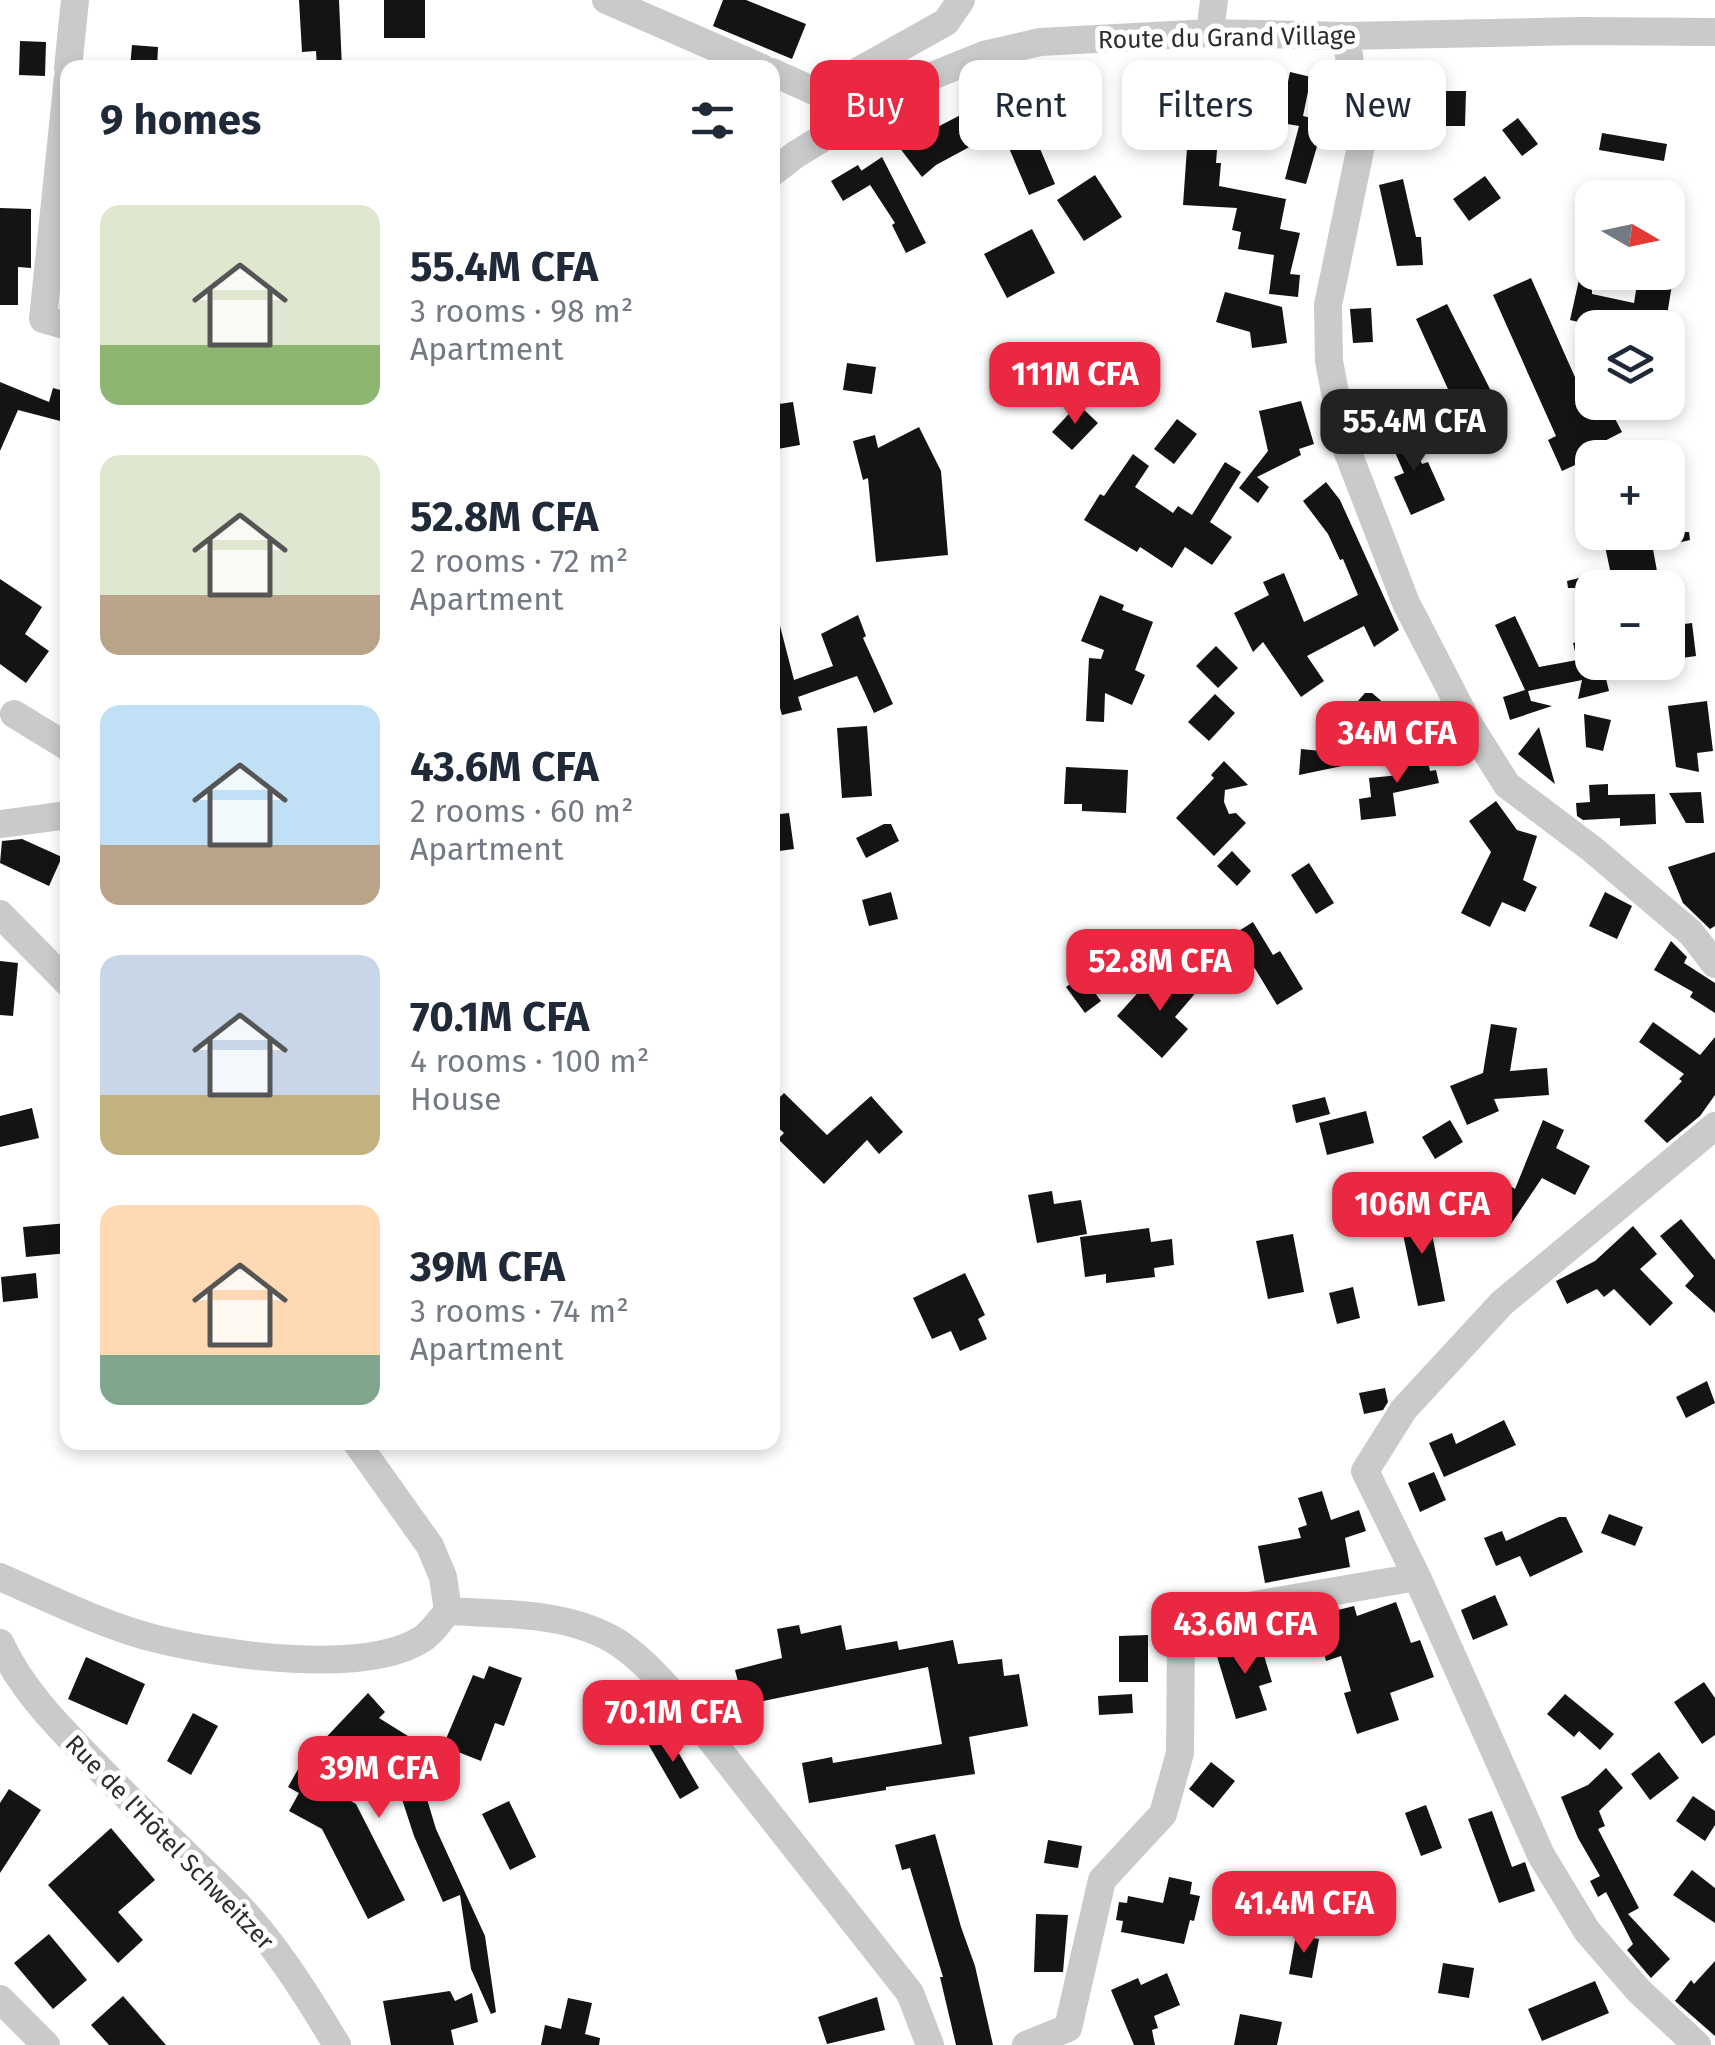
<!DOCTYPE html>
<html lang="en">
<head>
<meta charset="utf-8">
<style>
	:root { --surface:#fff; --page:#f2f2f3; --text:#1f2937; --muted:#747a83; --accent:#ea2842 }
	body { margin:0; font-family:"Fira Sans",sans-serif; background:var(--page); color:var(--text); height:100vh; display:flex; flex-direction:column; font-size:38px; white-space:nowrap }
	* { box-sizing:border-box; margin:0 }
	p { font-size:32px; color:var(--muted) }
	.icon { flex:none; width:55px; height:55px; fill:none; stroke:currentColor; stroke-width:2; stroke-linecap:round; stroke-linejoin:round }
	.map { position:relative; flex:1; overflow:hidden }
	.panel { position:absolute; left:60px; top:60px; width:720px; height:1390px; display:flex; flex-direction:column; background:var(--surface); border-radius:20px; box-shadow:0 5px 15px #0003 }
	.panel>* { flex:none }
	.top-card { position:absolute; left:810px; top:60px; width:755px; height:90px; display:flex; gap:20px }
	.needle { width:65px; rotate:99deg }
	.fabs { position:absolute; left:1575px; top:180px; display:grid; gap:20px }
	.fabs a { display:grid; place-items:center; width:110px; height:110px; border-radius:20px; background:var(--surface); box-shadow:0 5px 15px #0003; font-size:50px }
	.price { position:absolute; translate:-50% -85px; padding:0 22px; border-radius:20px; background:var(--accent); color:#fff; font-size:32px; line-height:65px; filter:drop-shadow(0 2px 5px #0008) }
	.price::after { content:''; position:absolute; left:50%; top:60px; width:30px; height:22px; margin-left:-15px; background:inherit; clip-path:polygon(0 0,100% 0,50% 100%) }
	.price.active { background:#222; color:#fff }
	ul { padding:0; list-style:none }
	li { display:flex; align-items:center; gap:30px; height:250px; padding:0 40px }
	li span { display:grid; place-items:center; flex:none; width:280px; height:200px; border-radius:20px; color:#555 }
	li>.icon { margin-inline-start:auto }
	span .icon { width:120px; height:120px; fill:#fffc; stroke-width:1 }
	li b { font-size:42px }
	h2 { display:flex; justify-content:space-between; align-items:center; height:120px; padding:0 40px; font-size:42px }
	.pill { padding:0 35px; border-radius:20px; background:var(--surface); box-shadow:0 5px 15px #0003; font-size:35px; line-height:90px }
	.pill.active { background:var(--accent); color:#fff }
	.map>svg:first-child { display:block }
</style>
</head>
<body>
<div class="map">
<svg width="1715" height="2045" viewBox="0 0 1715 2045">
	<rect width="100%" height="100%" fill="#fff"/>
	<!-- building -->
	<path fill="#141414" d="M 299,0 L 339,0 L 342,68 L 317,68 L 316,51 L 302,52 Z
		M 384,0 L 425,0 L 425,38 L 384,38 Z
		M 723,0 L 746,0 L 806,24 L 792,59 L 713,26 Z
		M 20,41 L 46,42 L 45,76 L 19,75 Z
		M 132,45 L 158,47 L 157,68 L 130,68 Z
		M 1290,72 L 1311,77 L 1303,116 L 1340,125 L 1335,147 L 1318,143 L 1306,184 L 1285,179 L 1299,126 L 1264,120 L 1269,93 L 1285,96 Z
		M 1418,91 L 1466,91 L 1465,126 L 1417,126 Z
		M 999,95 L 1014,123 L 936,165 L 922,177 L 899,147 Z
		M 1518,118 L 1538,144 L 1522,156 L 1502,130 Z
		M 1602,133 L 1667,144 L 1664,161 L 1599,150 Z
		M 1035,137 L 1055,184 L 1029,195 L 1009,148 Z
		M 1187,148 L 1217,150 L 1216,163 L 1221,163 L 1219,186 L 1286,199 L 1280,229 L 1300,233 L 1290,274 L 1300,275 L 1298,297 L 1269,294 L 1274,255 L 1238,249 L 1241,232 L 1232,230 L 1237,208 L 1183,205 Z
		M 882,157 L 926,243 L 906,253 L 892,225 L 895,223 L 861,171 Z
		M 858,165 L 870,185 L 843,201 L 831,181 Z
		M 1095,175 L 1122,217 L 1084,241 L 1057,200 Z
		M 1485,176 L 1501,198 L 1469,221 L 1453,199 Z
		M 1403,179 L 1416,237 L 1421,237 L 1423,265 L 1397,266 L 1379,185 Z
		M 0,208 L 31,209 L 31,268 L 18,267 L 18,305 L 0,305 Z
		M 1032,229 L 1055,273 L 1007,298 L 984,254 Z
		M 1585,253 L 1592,254 L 1592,294 L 1634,303 L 1639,272 L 1674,272 L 1665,328 L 1603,328 L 1570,320 Z
		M 1531,278 L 1594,420 L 1611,411 L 1622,432 L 1593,447 L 1597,455 L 1562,471 L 1548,440 L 1556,436 L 1493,295 Z
		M 1225,292 L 1282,307 L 1287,343 L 1252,348 L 1250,332 L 1216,322 Z
		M 1447,304 L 1493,395 L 1458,411 L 1416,319 Z
		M 1371,308 L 1373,342 L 1353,343 L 1350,309 Z
		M 847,363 L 876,367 L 872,394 L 843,390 Z
		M 0,382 L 49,402 L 53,388 L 68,392 L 68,423 L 18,410 L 0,451 Z
		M 1301,401 L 1314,444 L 1299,449 L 1301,455 L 1257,477 L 1269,487 L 1258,503 L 1239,488 L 1268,451 L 1259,411 Z
		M 793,402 L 800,445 L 772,450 L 772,405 Z
		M 1078,404 L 1098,423 L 1072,450 L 1052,432 Z
		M 1177,419 L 1197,434 L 1174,464 L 1154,449 Z
		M 1403,422 L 1422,464 L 1428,462 L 1445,500 L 1411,515 L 1394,477 L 1404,473 L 1387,434 Z
		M 919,427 L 941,471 L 948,555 L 876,562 L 868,478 L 863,480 L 853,441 L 875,435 L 878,448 Z
		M 1133,454 L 1149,466 L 1135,487 L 1173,513 L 1178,506 L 1192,515 L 1225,462 L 1241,472 L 1210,522 L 1232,537 L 1212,565 L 1185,547 L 1172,568 L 1140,547 L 1137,552 L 1084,520 L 1100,494 L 1104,496 Z
		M 1326,482 L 1340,500 L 1399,630 L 1374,647 L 1364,626 L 1307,656 L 1324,681 L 1301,697 L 1263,642 L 1253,652 L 1234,613 L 1269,595 L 1263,582 L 1284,573 L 1304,622 L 1358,595 L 1343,559 L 1340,560 L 1328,534 L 1303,501 Z
		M 1602,532 L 1689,532 L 1690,540 L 1653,549 L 1660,588 L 1568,588 L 1567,581 L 1610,570 Z
		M 0,579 L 42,607 L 25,634 L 49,651 L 26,683 L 0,664 Z
		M 1100,595 L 1124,605 L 1122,610 L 1153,622 L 1135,670 L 1145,675 L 1132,705 L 1105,693 L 1104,722 L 1086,721 L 1089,658 L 1101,659 L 1104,650 L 1081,641 Z
		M 858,615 L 866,636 L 863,638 L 893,704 L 874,713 L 857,676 L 798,697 L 802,710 L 782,715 L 778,701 L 772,703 L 772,622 L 779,622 L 794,680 L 833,666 L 821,634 Z
		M 1515,616 L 1539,667 L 1577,660 L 1573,643 L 1592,638 L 1592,662 L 1602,662 L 1609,691 L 1578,699 L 1582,680 L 1528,691 L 1531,701 L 1552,706 L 1510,720 L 1503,697 L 1525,690 L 1495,625 Z
		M 1692,623 L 1696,656 L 1668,660 L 1668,626 Z
		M 1216,646 L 1238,668 L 1218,688 L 1196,666 Z
		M 1365,693 L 1372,693 L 1399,716 L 1382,737 L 1350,710 Z
		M 1215,694 L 1235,713 L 1209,741 L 1188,722 Z
		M 1707,701 L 1713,751 L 1697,753 L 1699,772 L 1676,767 L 1668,706 Z
		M 1348,713 L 1356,754 L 1371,755 L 1371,760 L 1299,775 L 1301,749 L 1331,752 L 1326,727 L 1338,725 Z
		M 1584,714 L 1611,720 L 1603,751 L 1586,747 Z
		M 867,726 L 872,796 L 842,798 L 837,728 Z
		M 1539,727 L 1555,784 L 1518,754 Z
		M 1426,752 L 1430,771 L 1436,770 L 1439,783 L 1393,793 L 1396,816 L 1361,820 L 1359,799 L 1371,797 L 1369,778 L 1400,775 L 1397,758 Z
		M 1224,761 L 1248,785 L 1225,790 L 1224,802 L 1229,814 L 1236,813 L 1246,823 L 1214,856 L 1176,818 L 1214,778 L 1211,775 Z
		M 1066,767 L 1128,770 L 1126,813 L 1082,811 L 1082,804 L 1064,804 Z
		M 1608,784 L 1608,795 L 1655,794 L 1656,824 L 1620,826 L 1620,818 L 1583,820 L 1577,816 L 1576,803 L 1590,802 L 1589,785 Z
		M 1701,792 L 1704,823 L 1686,823 L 1669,793 Z
		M 1496,801 L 1517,830 L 1537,836 L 1523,880 L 1537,887 L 1525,912 L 1502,902 L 1490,927 L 1461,913 L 1491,852 L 1469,821 Z
		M 789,813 L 794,849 L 772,852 L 772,815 Z
		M 884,824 L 891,824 L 899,841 L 866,858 L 856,838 Z
		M 22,839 L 62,857 L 49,886 L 0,863 L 2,841 Z
		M 1232,851 L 1251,871 L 1237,886 L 1217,866 Z
		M 1715,852 L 1715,926 L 1710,929 L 1683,903 L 1668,867 Z
		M 1309,863 L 1334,903 L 1316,914 L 1291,875 Z
		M 891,892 L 898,919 L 869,926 L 862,900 Z
		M 1605,892 L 1632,906 L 1617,939 L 1589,926 Z
		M 1253,922 L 1273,955 L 1280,951 L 1303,989 L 1277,1005 L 1234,934 Z
		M 1671,941 L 1687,957 L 1684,963 L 1715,983 L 1715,1013 L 1690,997 L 1693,992 L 1654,970 Z
		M 0,961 L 18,963 L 13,1016 L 0,1015 Z
		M 1177,971 L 1199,989 L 1175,1017 L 1188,1029 L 1162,1058 L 1117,1016 L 1143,987 L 1155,998 Z
		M 1082,975 L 1101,1001 L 1085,1013 L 1066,987 Z
		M 1653,1022 L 1700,1055 L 1715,1037 L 1715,1095 L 1700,1116 L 1667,1143 L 1644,1121 L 1682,1081 L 1679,1079 L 1684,1074 L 1639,1042 Z
		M 1491,1024 L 1517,1028 L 1510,1071 L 1547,1068 L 1549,1095 L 1494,1099 L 1499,1111 L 1467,1125 L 1450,1086 L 1483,1073 Z
		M 784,1093 L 827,1135 L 871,1096 L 903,1132 L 879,1154 L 867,1140 L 824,1184 L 778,1139 L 784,1133 L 772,1122 L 772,1105 Z
		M 1325,1097 L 1330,1114 L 1296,1123 L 1292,1105 Z
		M 32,1108 L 39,1138 L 0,1147 L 0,1116 Z
		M 1366,1111 L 1374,1143 L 1327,1155 L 1319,1123 Z
		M 1450,1120 L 1463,1142 L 1435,1159 L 1422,1137 Z
		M 1543,1120 L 1564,1130 L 1556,1148 L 1590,1166 L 1575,1195 L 1542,1178 L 1509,1227 L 1484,1210 L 1503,1181 L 1515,1189 Z
		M 1052,1191 L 1054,1204 L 1081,1200 L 1087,1234 L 1037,1243 L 1028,1195 Z
		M 1427,1208 L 1445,1301 L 1418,1306 L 1399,1215 Z
		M 1681,1219 L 1715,1260 L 1715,1313 L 1685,1286 L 1694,1276 L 1660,1236 Z
		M 68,1223 L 68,1253 L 26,1257 L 23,1227 Z
		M 1633,1226 L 1657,1254 L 1640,1269 L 1673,1303 L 1650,1326 L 1614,1289 L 1604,1297 L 1597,1289 L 1567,1304 L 1556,1281 L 1595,1261 Z
		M 1149,1228 L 1151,1242 L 1172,1239 L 1174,1265 L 1154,1268 L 1155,1277 L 1106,1283 L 1106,1274 L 1085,1277 L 1080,1237 Z
		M 1293,1234 L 1304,1292 L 1268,1299 L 1256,1241 Z
		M 36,1273 L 38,1298 L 3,1302 L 1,1277 Z
		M 965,1273 L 985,1315 L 978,1319 L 987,1339 L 960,1351 L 951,1331 L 932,1339 L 913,1298 Z
		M 1353,1287 L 1360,1318 L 1337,1324 L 1329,1293 Z
		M 1707,1381 L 1715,1403 L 1686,1418 L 1676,1397 Z
		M 1385,1388 L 1388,1402 L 1383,1410 L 1364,1414 L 1359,1393 Z
		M 1504,1420 L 1516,1445 L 1444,1477 L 1429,1443 L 1452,1433 L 1456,1444 Z
		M 1434,1472 L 1446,1500 L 1420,1512 L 1408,1483 Z
		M 1322,1491 L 1331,1520 L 1359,1510 L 1366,1531 L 1345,1538 L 1350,1567 L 1265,1583 L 1258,1546 L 1301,1538 L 1298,1528 L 1307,1525 L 1298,1498 Z
		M 1609,1514 L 1643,1527 L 1635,1546 L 1601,1533 Z
		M 1559,1517 L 1566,1517 L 1583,1552 L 1530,1577 L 1520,1556 L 1496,1566 L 1484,1538 L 1502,1531 L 1506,1541 Z
		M 1495,1595 L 1508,1625 L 1473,1640 L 1461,1610 Z
		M 1396,1602 L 1411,1643 L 1420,1640 L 1434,1677 L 1390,1693 L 1399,1720 L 1357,1734 L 1344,1693 L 1351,1691 L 1341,1656 L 1326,1661 L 1314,1616 L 1354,1606 L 1357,1616 Z
		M 799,1625 L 801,1634 L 841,1625 L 846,1650 L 897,1641 L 899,1650 L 953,1640 L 958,1664 L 1002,1659 L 1004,1676 L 1019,1674 L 1028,1726 L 969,1737 L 975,1774 L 886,1787 L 886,1790 L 809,1803 L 802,1763 L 832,1757 L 833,1763 L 942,1744 L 928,1667 L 744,1705 L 735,1670 L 782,1658 L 777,1629 Z
		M 1148,1635 L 1148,1682 L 1119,1682 L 1119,1636 Z
		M 1259,1639 L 1272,1682 L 1259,1686 L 1267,1710 L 1236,1719 L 1216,1653 Z
		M 86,1657 L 145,1684 L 127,1725 L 68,1699 Z
		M 489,1666 L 522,1678 L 504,1726 L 495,1723 L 481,1761 L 443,1746 L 473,1675 L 484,1679 Z
		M 1704,1682 L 1715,1698 L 1715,1735 L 1702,1744 L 1674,1702 Z
		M 368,1693 L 385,1712 L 379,1718 L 408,1736 L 383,1777 L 417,1766 L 436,1829 L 485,1936 L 496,2012 L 491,2014 L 471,1969 L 460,1895 L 443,1902 L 414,1836 L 398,1787 L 364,1766 L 346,1798 L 356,1804 L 405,1900 L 368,1919 L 322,1829 L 289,1811 L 299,1793 L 288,1787 L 301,1764 Z
		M 1132,1694 L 1133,1713 L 1099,1715 L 1098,1696 Z
		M 1565,1694 L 1614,1734 L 1600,1750 L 1579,1731 L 1574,1737 L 1547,1714 Z
		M 193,1713 L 218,1726 L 191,1775 L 167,1761 Z
		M 666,1731 L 699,1788 L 680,1799 L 647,1742 Z
		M 1659,1752 L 1679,1778 L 1650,1800 L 1631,1774 Z
		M 1211,1762 L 1235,1781 L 1213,1808 L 1189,1789 Z
		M 1606,1768 L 1623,1788 L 1599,1811 L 1605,1826 L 1598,1829 L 1639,1908 L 1628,1914 L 1670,1959 L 1651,1978 L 1627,1950 L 1633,1944 L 1606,1892 L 1598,1897 L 1590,1881 L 1600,1876 L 1578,1838 L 1561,1797 L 1588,1785 Z
		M 9,1789 L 41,1810 L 0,1873 L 0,1803 Z
		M 1693,1796 L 1715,1811 L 1715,1825 L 1705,1841 L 1676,1821 Z
		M 509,1801 L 536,1857 L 510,1870 L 482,1814 Z
		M 1426,1805 L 1442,1848 L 1421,1856 L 1405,1813 Z
		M 1492,1811 L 1512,1867 L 1525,1862 L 1535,1891 L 1499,1903 L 1468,1819 Z
		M 111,1828 L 155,1880 L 118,1912 L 143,1940 L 118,1963 L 48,1885 Z
		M 935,1834 L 961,1927 L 975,1966 L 993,2045 L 956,2045 L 940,1977 L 943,1977 L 910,1868 L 902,1870 L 895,1845 Z
		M 1048,1840 L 1082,1846 L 1078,1868 L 1044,1863 Z
		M 1692,1870 L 1715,1888 L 1715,1923 L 1673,1895 Z
		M 1169,1877 L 1192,1882 L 1190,1894 L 1200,1896 L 1194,1921 L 1190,1920 L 1184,1944 L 1121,1932 L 1123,1921 L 1116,1920 L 1119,1902 L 1127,1903 L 1128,1896 L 1163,1903 Z
		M 1036,1914 L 1068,1915 L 1063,1972 L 1034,1972 Z
		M 49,1934 L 87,1980 L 53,2009 L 14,1963 Z
		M 1296,1935 L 1319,1939 L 1312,1978 L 1289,1974 Z
		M 1715,1961 L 1715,2036 L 1675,2001 L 1691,1980 L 1694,1984 Z
		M 1443,1963 L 1474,1968 L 1469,1998 L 1438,1993 Z
		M 1167,1973 L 1180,2005 L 1154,2016 L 1158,2028 L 1152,2030 L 1155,2045 L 1134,2045 L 1111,1990 L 1138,1978 L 1141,1985 Z
		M 1595,1981 L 1609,2013 L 1542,2041 L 1528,2009 Z
		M 450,1991 L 455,2001 L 472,1993 L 478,2022 L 451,2030 L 454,2045 L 391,2045 L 383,2001 Z
		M 123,1996 L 166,2045 L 109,2045 L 91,2025 Z
		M 877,1997 L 885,2030 L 827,2044 L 818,2017 Z
		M 568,1998 L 592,2003 L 585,2034 L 600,2038 L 599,2045 L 541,2045 L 545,2025 L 561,2029 Z
		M 1240,2014 L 1282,2022 L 1277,2045 L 1234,2045 Z"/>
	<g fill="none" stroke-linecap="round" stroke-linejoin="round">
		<!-- minor -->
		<path stroke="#cacaca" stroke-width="28" d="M 606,0 L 762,68
			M 1210,33 L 1214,0
			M 1346,36 L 1362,141 L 1328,305 L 1329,361 L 1345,445 L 1406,603 L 1468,723 L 1507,785 L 1592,849 L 1691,933 L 1715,964
			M 68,68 L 75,0
			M 772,72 L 825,96 L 838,109
			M 68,77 L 43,319 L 68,326
			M 825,96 L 837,83 L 946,22 L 961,0
			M 772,173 L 795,155 L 907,86 L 984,55 L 1040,42 L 1210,33 L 1346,36 L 1581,31 L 1715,32
			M 14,714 L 68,747
			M 0,824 L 68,815
			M 0,914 L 68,983
			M 0,1577 C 51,1599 104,1626 157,1639 C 222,1655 365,1676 422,1639 C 432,1633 440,1620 448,1611 L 443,1577 L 430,1546 L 356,1442
			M 448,1611 C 501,1614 564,1612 612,1639 C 654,1663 705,1733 736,1772 C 794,1846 852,1920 910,1993 L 930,2045
			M 0,1643 C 22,1690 57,1725 93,1762 C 136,1807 180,1848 224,1891 C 270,1936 304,1990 337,2045
			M 0,1999 L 46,2045
			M 1026,2045 L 1068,2028 L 1102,1880 L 1163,1814 L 1180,1753 L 1181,1636 L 1208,1613 L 1417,1577
			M 1697,2045 L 1639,1991 L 1587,1931 L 1541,1855 L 1417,1577 L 1365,1471 L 1404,1409 L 1502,1303 L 1715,1126"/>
	</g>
	<g text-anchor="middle" stroke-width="10" stroke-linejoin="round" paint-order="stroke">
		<!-- street labels -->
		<g font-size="25" fill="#2d2d2d" stroke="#fff">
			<text transform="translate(1227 37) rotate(-1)" y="9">Route du Grand Village</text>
			<text transform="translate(170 1842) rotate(46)" y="9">Rue de l'Hôtel Schweitzer</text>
		</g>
	</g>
</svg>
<div class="fabs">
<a><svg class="needle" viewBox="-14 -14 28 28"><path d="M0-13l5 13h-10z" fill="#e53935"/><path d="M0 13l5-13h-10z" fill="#747a83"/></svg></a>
<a><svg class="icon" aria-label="layers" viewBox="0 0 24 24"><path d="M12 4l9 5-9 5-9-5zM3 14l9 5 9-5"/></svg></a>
<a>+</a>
<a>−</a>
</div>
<b class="price" style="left:1075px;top:427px">111M CFA</b>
<b class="price active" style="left:1414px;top:474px">55.4M CFA</b>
<b class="price" style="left:1397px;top:786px">34M CFA</b>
<b class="price" style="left:1160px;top:1014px">52.8M CFA</b>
<b class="price" style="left:1422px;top:1257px">106M CFA</b>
<b class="price" style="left:1245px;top:1677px">43.6M CFA</b>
<b class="price" style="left:673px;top:1765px">70.1M CFA</b>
<b class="price" style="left:379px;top:1821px">39M CFA</b>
<b class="price" style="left:1304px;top:1956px">41.4M CFA</b>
<div class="top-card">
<a class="pill active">Buy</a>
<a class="pill">Rent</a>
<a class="pill">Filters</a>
<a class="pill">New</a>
</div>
<section class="panel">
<h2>9 homes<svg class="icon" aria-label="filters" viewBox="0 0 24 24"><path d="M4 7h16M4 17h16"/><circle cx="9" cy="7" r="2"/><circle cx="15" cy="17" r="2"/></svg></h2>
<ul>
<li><span style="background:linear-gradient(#dfe7d0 70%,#8fb573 0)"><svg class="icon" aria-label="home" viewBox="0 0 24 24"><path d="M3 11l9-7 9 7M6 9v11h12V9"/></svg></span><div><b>55.4M CFA</b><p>3 rooms · 98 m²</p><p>Apartment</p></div></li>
<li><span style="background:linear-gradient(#dfe7d0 70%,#b9a48a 0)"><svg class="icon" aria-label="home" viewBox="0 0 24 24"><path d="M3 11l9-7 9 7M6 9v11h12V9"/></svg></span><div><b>52.8M CFA</b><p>2 rooms · 72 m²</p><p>Apartment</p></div></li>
<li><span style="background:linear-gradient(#bfe0f5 70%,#b9a48a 0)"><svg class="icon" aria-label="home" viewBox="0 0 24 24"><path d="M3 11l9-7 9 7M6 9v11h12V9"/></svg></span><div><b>43.6M CFA</b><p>2 rooms · 60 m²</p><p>Apartment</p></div></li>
<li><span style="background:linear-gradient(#c9d6e8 70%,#c2b280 0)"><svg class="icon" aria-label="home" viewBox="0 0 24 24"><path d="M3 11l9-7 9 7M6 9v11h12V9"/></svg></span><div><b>70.1M CFA</b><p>4 rooms · 100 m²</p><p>House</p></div></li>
<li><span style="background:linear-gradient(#ffd9b3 75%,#7fa58c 0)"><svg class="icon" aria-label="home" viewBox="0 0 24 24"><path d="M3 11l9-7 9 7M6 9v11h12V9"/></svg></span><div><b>39M CFA</b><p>3 rooms · 74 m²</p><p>Apartment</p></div></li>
</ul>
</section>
</div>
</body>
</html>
